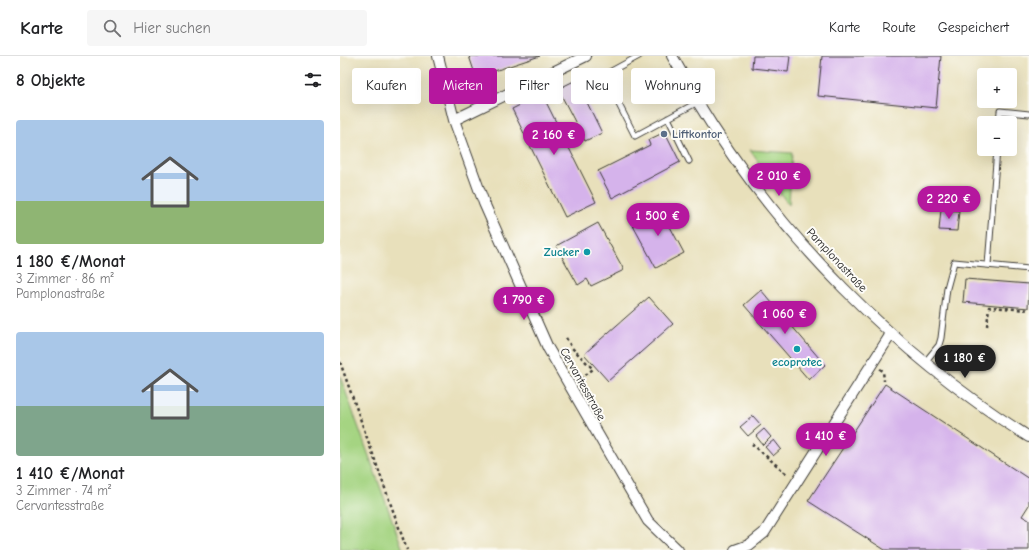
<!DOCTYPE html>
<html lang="de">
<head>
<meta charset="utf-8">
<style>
	:root { --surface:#fff; --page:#f6f6f6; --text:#202124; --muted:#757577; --line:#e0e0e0; --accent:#b5179e }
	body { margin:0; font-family:"Comic Neue",sans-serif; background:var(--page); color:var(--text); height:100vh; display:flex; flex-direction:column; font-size:15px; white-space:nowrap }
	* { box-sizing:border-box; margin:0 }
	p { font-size:13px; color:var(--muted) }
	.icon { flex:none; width:22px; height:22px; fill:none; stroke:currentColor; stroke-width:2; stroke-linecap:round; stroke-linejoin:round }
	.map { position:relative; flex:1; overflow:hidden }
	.side { display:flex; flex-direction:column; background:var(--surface); width:340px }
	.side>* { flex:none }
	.guide { position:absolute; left:12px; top:12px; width:380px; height:36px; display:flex; gap:8px }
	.buttons { position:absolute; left:637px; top:12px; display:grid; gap:8px }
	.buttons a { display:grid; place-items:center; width:40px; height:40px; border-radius:4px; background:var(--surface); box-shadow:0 4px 16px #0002; font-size:20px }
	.price { position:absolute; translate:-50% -34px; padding:0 9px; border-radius:14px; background:var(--accent); color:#fff; font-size:13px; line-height:26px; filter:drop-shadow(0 1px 2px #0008) }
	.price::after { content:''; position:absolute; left:50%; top:24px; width:12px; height:9px; margin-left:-6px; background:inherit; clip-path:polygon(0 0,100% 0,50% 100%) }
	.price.current { background:#222; color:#fff }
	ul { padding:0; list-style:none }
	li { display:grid; align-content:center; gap:8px; height:212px; padding:0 16px }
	li span { display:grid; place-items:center; height:124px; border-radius:4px; color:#555 }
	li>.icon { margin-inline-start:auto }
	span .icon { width:72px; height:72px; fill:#fffc; stroke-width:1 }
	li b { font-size:17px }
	h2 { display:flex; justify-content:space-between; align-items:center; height:48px; padding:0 16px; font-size:17px }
	.chip { padding:0 14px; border-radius:4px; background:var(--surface); box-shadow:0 4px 16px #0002; font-size:14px; line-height:36px }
	.chip.current { background:var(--accent); color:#fff }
	header { display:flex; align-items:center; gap:24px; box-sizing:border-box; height:56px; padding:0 20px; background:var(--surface); border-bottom:1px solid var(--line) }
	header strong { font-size:19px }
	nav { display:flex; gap:22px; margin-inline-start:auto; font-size:14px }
	.search { width:280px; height:36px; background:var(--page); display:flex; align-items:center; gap:10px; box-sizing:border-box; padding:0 14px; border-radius:4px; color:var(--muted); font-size:15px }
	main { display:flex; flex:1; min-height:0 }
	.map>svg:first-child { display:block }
</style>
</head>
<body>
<header>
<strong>Karte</strong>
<div class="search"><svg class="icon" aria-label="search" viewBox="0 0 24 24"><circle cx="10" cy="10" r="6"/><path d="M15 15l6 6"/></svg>Hier suchen</div>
<nav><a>Karte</a><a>Route</a><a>Gespeichert</a></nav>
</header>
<main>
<section class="side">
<h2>8 Objekte<svg class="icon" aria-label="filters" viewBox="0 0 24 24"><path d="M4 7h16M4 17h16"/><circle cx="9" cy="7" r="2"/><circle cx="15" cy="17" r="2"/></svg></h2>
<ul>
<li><span style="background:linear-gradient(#a9c7e8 65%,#8fb573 0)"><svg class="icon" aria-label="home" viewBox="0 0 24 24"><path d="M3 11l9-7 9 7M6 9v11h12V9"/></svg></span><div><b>1 180 €/Monat</b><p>3 Zimmer · 86 m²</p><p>Pamplonastraße</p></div></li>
<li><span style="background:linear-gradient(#a9c7e8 60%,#7fa58c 0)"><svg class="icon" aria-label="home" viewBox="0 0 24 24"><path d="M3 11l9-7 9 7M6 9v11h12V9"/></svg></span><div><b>1 410 €/Monat</b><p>3 Zimmer · 74 m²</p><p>Cervantesstraße</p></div></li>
</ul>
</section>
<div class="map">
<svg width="689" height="494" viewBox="0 0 689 494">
	<rect width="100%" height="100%" fill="#fdfcf7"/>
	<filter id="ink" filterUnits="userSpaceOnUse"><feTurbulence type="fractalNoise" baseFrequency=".025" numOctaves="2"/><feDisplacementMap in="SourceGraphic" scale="8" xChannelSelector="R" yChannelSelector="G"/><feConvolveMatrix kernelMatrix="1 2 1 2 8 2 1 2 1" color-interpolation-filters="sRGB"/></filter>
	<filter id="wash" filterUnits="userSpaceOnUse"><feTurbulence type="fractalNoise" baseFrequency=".012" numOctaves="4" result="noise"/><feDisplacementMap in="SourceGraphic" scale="16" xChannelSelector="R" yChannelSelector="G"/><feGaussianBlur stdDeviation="0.9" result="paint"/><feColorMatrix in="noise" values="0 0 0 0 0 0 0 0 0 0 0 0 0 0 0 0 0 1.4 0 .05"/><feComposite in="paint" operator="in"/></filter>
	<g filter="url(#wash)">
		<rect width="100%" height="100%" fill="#e8e0bb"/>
		<!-- green -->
		<path fill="#a5d482" stroke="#60784f" d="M 410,94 L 452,97 L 449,149 L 436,132 Z
			M 0,320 L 63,494 L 0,494 Z"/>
		<g id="blocks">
			<!-- building -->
			<path fill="#d5b3eb" d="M 129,0 L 200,0 L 136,21 Z
				M 413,0 L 450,0 L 448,16 L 412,12 Z
				M 482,0 L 601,0 L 596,52 L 478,40 Z
				M 236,24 L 262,77 L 245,85 L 218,33 Z
				M 202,38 L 256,146 L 225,161 L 172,53 Z
				M 325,76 L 340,106 L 272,142 L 258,115 L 310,89 L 308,84 Z
				M 319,150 L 344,197 L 316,212 L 291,166 Z
				M 601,153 L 619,155 L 617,175 L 599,174 Z
				M 258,167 L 284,214 L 251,230 L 247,223 L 238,229 L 216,190 Z
				M 625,223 L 689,228 L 688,252 L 623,246 Z
				M 421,234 L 485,309 L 469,324 L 404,249 Z
				M 309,241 L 333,268 L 268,325 L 244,298 Z
				M 545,328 L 689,423 L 689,449 L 682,460 L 689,464 L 689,494 L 545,494 L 468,445 Z
				M 413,360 L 421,369 L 408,380 L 400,371 Z
				M 424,373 L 431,381 L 423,389 L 416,380 Z
				M 434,384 L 441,393 L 433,400 L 425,391 Z"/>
		</g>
	</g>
	<g filter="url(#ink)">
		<use href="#blocks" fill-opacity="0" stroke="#3b3934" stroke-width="1"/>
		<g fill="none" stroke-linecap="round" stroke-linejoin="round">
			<!-- service casing -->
			<g stroke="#3b3934" stroke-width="7">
				<path id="service" d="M 299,0 L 264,19 L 295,80 L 358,46
					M 328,62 L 349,105
					M 659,67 L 660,55 L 689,58
					M 648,209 L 657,93
					M 585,306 L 599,289 L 601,282 L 607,232 L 614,206 L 689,213"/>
			</g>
			<!-- minor casing -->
			<g stroke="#3b3934" stroke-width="12">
				<path id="minor" d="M 98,0 L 114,64 L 144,147 L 208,292 L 308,465 L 338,494
					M 332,0 C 341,15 349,30 357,45 C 437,178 557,299 689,381
					M 114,64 L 246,0
					M 395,494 L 409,489 L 424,477 L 551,278"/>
			</g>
			<!-- path -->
			<path stroke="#3b3934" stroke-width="2.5" stroke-dasharray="3 3" stroke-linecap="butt" d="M 647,270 L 649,251 L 689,254
				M 226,282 L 232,292 L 253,313 L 238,325
				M 0,306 L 67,494
				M 540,313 L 543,315 L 544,325
				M 412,388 L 448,419"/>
			<!-- service -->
			<use href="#service" stroke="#fff" stroke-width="5"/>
			<!-- minor -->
			<use href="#minor" stroke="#fff" stroke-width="10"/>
		</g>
	</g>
	<!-- markers -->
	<circle fill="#5c6f8a" stroke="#fdfcf7" stroke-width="1.5" cx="324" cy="78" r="4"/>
	<g fill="#0f9aa8" stroke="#fdfcf7" stroke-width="1.5">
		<circle cx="247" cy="196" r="4"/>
		<circle cx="457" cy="293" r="4"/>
	</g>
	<g text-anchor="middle" stroke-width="4" stroke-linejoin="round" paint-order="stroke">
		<!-- service labels -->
		<g font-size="12" font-weight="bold" fill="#4e5e75" stroke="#fdfcf7" text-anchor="start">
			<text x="332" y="82">Liftkontor</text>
		</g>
		<!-- culture labels -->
		<g font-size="12" font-weight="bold" fill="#0d838f" stroke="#fdfcf7" text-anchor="end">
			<text x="239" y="200">Zucker</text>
			<text x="457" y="310" text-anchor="middle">ecoprotec</text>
		</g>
		<!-- street labels -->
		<g font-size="12" fill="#1c1c1c" stroke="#fdfcf7">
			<text transform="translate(497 204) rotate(47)" y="4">Pamplonastraße</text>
			<text transform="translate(243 328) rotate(61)" y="4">Cervantesstraße</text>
		</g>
	</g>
</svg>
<div class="buttons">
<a>+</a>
<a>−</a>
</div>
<b class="price" style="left:214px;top:100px">2 160 €</b>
<b class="price" style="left:439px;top:141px">2 010 €</b>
<b class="price" style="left:609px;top:164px">2 220 €</b>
<b class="price" style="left:318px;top:181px">1 500 €</b>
<b class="price" style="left:184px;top:265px">1 790 €</b>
<b class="price" style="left:445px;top:279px">1 060 €</b>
<b class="price current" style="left:625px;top:323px">1 180 €</b>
<b class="price" style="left:486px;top:401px">1 410 €</b>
<div class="guide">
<a class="chip">Kaufen</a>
<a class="chip current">Mieten</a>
<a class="chip">Filter</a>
<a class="chip">Neu</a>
<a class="chip">Wohnung</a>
</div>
</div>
</main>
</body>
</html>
